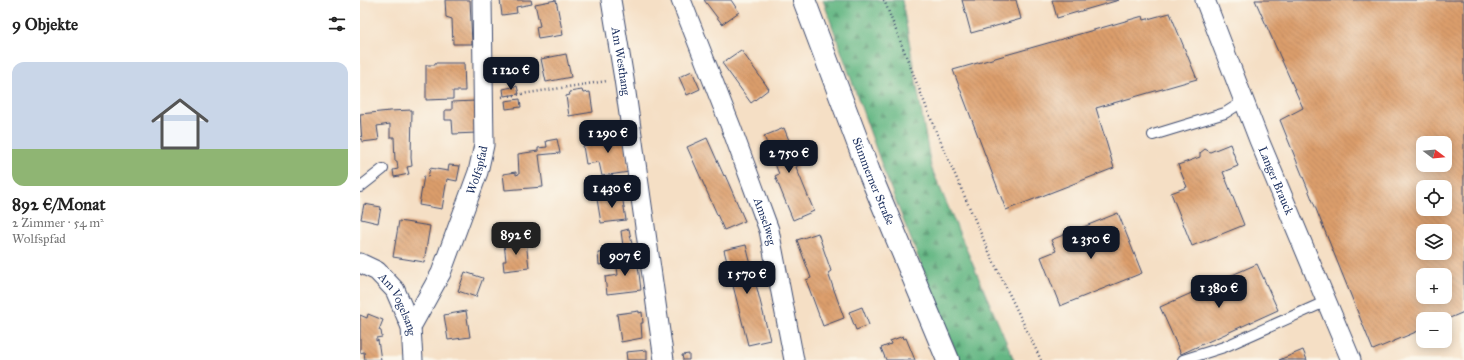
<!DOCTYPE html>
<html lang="de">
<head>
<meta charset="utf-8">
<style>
	:root { --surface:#fff; --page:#f2f2f2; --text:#222; --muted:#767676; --accent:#111827 }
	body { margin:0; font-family:"IM FELL Great Primer",serif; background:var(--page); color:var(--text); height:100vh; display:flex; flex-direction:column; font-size:15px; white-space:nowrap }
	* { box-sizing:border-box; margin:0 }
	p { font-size:13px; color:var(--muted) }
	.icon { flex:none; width:22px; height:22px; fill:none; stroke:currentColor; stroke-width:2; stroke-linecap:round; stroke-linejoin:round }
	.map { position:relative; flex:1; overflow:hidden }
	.details { display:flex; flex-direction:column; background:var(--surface); width:360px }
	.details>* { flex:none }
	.needle { width:26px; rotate:106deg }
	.controls { position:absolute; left:1056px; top:136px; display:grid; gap:8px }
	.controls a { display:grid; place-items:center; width:36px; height:36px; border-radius:8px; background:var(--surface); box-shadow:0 2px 10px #0003; font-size:20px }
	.price { position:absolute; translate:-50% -34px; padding:0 9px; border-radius:8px; background:var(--accent); color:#fff; font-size:13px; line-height:26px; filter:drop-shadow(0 1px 2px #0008) }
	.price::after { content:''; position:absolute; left:50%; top:24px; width:12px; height:9px; margin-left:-6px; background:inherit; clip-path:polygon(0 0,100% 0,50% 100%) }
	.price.active { background:#222; color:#fff }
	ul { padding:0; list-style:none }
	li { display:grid; align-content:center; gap:8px; height:212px; padding:0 12px }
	li span { display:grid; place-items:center; height:124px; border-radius:12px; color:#555 }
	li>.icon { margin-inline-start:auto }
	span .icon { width:72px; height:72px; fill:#fffc; stroke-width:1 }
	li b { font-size:17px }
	h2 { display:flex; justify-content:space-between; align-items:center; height:48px; padding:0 12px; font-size:17px }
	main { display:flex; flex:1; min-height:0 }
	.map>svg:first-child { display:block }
</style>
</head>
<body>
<main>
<section class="details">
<h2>9 Objekte<svg class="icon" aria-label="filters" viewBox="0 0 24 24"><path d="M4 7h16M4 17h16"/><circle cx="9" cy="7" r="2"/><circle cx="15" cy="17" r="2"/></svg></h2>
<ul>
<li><span style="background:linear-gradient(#c9d6e8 70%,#8fb573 0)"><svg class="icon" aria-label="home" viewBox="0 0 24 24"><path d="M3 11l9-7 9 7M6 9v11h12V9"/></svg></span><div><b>892 €/Monat</b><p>2 Zimmer · 54 m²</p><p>Wolfspfad</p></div></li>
</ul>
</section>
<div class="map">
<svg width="1104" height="360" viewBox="0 0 1104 360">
	<defs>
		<pattern id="forest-firs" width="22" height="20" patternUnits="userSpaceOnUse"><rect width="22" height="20" fill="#65b784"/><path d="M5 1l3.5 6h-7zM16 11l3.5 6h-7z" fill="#52956f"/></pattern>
		<pattern id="building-back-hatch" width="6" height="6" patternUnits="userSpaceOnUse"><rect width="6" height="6" fill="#dc9e6c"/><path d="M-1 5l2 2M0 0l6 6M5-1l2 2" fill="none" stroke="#b2815c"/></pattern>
	</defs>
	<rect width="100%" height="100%" fill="#fbf7ec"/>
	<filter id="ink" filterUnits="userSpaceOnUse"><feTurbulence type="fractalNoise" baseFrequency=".025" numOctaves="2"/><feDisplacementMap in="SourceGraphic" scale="8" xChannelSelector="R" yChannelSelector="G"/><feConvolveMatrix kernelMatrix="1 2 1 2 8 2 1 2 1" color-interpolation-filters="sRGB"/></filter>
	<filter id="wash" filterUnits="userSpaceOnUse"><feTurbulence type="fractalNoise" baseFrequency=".012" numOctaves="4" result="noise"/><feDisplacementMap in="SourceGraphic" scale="16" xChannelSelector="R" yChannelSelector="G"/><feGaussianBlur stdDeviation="0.9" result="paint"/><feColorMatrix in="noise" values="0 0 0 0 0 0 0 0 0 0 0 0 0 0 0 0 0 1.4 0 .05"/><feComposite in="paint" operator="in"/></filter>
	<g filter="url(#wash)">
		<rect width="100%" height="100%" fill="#f5dfc5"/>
		<!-- forest -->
		<path fill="url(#forest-firs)" stroke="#407371" d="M 463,0 L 542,0 L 571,167 L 654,360 L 599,360 L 525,174 Z"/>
		<g id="blocks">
			<!-- building -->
			<path fill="url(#building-back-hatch)" fill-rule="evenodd" d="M 85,0 L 110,0 L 112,44 L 93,44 L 92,19 L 86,17 Z
				M 140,0 L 171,0 L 172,4 L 156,7 L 157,13 L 142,15 Z
				M 196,0 L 203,35 L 178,39 L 176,27 L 180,26 L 175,4 Z
				M 344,0 L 371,0 L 379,12 L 362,24 Z
				M 602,0 L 656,0 L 661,19 L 611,33 Z
				M 692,0 L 759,0 L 697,18 Z
				M 895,0 L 1104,0 L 1104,312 L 1085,320 L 1063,319 L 1063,329 L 1013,350 L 920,120 L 943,108 ZM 1063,143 L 1085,143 L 1085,165 L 1063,165 ZM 1063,187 L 1085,187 L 1085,209 L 1063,209 ZM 1063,231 L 1085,231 L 1085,253 L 1063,253 ZM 1063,275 L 1085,275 L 1085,297 L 1063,297 Z
				M 810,13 L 837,79 L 736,108 L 754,168 L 646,210 L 593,70 L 783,16 L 784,20 Z
				M 381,50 L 409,89 L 391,103 L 362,63 Z
				M 206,54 L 211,77 L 186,82 L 181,59 Z
				M 75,63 L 104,63 L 105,91 L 93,91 L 93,99 L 66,100 L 66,65 L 75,65 Z
				M 332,71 L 340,89 L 327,95 L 319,77 Z
				M 157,86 L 159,94 L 144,96 L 143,89 Z
				M 222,90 L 223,93 L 230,92 L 233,112 L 209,116 L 206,96 L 210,95 L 209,92 Z
				M 160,99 L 161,107 L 146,109 L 145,101 Z
				M 115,101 L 117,133 L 93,134 L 92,120 L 85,120 L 85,110 L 92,110 L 92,102 Z
				M 52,110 L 51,158 L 52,166 L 47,167 L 49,174 L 34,177 L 33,170 L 38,169 L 37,161 L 35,161 L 34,137 L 30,137 L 30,124 L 17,126 L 19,140 L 2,142 L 0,114 L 30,111 Z
				M 424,128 L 439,165 L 436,167 L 454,211 L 433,220 L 415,176 L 419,174 L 404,136 Z
				M 263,132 L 269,172 L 242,176 L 239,162 L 226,164 L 223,146 L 236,144 L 235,136 Z
				M 347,138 L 364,176 L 365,175 L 385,221 L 364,230 L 327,147 Z
				M 197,139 L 200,153 L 179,155 L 183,187 L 145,190 L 143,174 L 156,172 L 156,175 L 159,174 L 158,154 L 178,151 L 178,148 L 187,147 L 186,141 Z
				M 870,144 L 878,166 L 863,172 L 884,225 L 832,246 L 811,193 L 827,187 L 818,165 L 840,157 L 840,153 L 845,149 L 850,152 Z
				M 89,165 L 100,166 L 97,181 L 87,179 L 82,209 L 59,205 L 64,176 L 68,177 L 70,168 L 88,171 Z
				M 262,195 L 266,220 L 241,223 L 237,199 Z
				M 4,204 L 21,207 L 18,223 L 1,219 Z
				M 758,213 L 782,273 L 700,306 L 681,257 L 696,251 L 691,240 Z
				M 39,221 L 70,226 L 64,262 L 33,257 Z
				M 269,229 L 272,244 L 263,246 L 261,231 Z
				M 458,233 L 471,271 L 468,273 L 484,318 L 463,326 L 446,280 L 451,278 L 437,240 Z
				M 158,241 L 158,243 L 166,241 L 169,268 L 144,271 L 143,261 L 146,261 L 144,243 Z
				M 386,245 L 410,340 L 388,345 L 364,250 Z
				M 249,252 L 250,263 L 239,265 L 238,253 Z
				M 277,257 L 281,290 L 247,294 L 245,277 L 258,275 L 256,259 Z
				M 897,264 L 918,310 L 821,354 L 800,307 Z
				M 105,272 L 123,278 L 116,297 L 98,291 Z
				M 502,307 L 509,325 L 496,330 L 489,312 Z
				M 106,311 L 110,337 L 88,340 L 84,315 Z
				M 279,311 L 279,313 L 282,312 L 283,323 L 281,323 L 282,338 L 261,342 L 257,314 Z
				M 8,314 L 23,320 L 19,330 L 21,331 L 22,337 L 16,338 L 16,341 L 18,340 L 21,360 L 5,360 L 4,352 L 0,353 L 0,315 L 7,318 Z
				M 543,336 L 544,339 L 546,338 L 555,360 L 526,360 L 521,348 L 531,344 L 530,341 Z
				M 287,350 L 287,360 L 267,360 L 266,352 Z
				M 943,350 L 947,360 L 919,360 Z
				M 329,354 L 329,360 L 323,360 L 322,355 Z"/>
		</g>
	</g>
	<g filter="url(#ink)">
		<use href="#blocks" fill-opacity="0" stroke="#3c496d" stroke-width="1"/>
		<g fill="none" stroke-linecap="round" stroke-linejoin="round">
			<!-- lane casing -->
			<g stroke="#3c496d" stroke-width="12">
				<path id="lane" d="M 793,135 L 865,113 L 884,101
					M 0,187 L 23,169
					M 823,360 L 864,347 L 967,301"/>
			</g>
			<!-- street casing -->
			<g stroke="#3c496d" stroke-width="21">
				<g id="street">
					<path id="s1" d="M 251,0 L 264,79 L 304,360"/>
					<path id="s2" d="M 321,0 L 371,127 L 409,230 L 434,360"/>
					<path id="s3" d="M 845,0 L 899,140 L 991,360"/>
					<path id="s4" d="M 0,263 L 17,271 L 35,290 L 51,327 L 53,360"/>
					<path id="s5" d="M 51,327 L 81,273 L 118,172 L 124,145 L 122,0"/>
				</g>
			</g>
			<!-- secondary casing -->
			<g stroke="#3c496d" stroke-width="24">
				<g id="secondary">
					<path id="s6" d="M 444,0 L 509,172 L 588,360"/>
				</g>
			</g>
			<!-- path -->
			<path stroke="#3c496d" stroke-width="2.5" stroke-dasharray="1 3" stroke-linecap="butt" d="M 524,0 L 575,129 L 629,252 L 681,360
				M 142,97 L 247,81"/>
			<!-- lane -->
			<use href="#lane" stroke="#fff" stroke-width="10"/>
			<!-- street -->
			<use href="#street" stroke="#fff" stroke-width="19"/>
			<!-- secondary -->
			<use href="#secondary" stroke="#fff" stroke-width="22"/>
		</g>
	</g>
	<g text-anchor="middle" stroke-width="3.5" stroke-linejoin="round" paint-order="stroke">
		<!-- street labels -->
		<g font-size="12" fill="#1b2f5e" stroke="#fbf7ec">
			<text dy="4" stroke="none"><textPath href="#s1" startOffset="62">Am Westhang</textPath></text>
			<text dy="4" stroke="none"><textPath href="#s5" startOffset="171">Wolfspfad</textPath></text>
			<text dy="4" stroke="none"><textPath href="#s6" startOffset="194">Sümmerner Straße</textPath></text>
			<text dy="4" stroke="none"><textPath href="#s3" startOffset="194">Langer Brauck</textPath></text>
			<text dy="4" stroke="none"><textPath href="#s2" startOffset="237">Amselweg</textPath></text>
			<text dy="4" stroke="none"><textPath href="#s4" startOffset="59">Am Vogelsang</textPath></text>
		</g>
	</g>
</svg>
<div class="controls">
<a><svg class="needle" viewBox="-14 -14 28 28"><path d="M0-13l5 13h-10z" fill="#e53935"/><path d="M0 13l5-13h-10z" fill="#767676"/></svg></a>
<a><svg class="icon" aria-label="locate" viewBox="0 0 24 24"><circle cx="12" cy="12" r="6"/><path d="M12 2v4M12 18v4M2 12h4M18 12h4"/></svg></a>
<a><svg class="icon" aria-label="layers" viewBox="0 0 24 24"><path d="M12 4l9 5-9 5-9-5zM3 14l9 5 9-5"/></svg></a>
<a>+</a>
<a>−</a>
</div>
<b class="price" style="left:151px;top:91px">1 120 €</b>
<b class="price" style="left:248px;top:154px">1 290 €</b>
<b class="price" style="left:429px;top:174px">2 750 €</b>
<b class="price" style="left:252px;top:209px">1 430 €</b>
<b class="price active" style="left:156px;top:256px">892 €</b>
<b class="price" style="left:731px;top:260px">2 350 €</b>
<b class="price" style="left:265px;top:277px">907 €</b>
<b class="price" style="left:387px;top:295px">1 570 €</b>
<b class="price" style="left:859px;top:309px">1 380 €</b>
</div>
</main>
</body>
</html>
